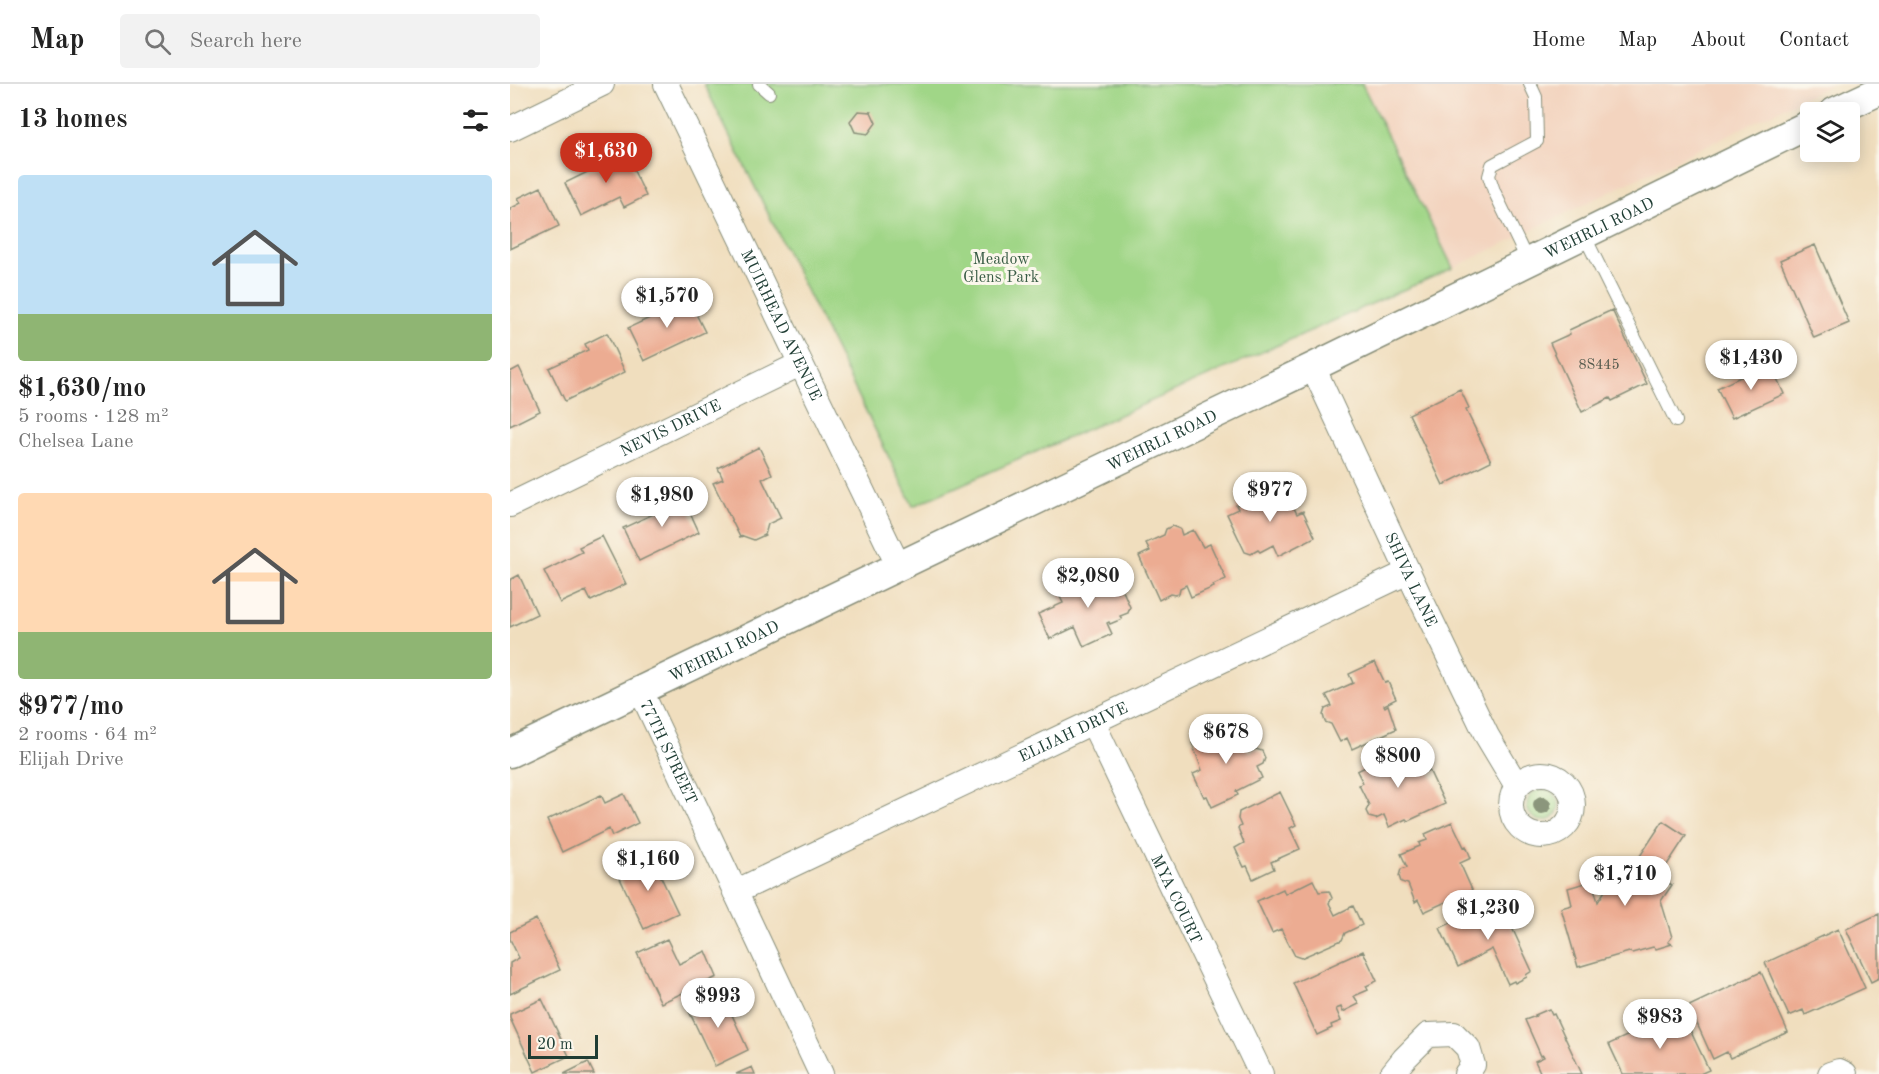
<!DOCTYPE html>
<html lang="en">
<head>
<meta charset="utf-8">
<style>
	:root { --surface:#fff; --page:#f2f2f2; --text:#222; --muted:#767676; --line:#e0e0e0; --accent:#c8321e }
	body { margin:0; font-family:"Old Standard TT",serif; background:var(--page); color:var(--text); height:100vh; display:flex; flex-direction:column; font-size:22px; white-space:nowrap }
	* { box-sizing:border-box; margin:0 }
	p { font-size:20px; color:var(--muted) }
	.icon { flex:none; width:33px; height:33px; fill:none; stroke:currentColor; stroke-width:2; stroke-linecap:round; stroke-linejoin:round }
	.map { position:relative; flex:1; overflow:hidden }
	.sheet { display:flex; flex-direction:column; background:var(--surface); width:510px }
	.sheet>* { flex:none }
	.controls { position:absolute; left:1290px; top:18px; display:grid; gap:12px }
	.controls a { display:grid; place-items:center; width:60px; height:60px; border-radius:6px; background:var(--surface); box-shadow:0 3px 15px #0003; font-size:30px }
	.scale { position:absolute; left:18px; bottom:15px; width:70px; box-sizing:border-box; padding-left:6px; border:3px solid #1f3d34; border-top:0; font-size:16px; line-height:21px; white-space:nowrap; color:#1f3d34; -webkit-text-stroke:4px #fbf7ec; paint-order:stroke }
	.price { position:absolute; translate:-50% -51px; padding:0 14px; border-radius:21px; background:#fff; color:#222; font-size:20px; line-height:39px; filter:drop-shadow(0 2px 3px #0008) }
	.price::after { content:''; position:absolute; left:50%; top:36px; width:18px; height:14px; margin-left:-9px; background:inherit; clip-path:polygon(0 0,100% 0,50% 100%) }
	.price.current { background:var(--accent); color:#fff }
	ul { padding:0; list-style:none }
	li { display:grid; align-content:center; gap:12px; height:318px; padding:0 18px }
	li span { display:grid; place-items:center; height:186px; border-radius:6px; color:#555 }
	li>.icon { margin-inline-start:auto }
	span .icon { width:108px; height:108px; fill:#fffc; stroke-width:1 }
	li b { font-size:26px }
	h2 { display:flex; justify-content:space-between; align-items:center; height:72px; padding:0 18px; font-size:26px }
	header { display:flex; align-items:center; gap:36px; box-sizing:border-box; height:84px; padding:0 30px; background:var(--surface); border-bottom:2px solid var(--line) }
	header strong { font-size:28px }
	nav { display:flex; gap:33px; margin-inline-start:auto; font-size:21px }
	.search { width:420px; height:54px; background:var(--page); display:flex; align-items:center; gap:15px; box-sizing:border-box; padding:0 21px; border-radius:6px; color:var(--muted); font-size:22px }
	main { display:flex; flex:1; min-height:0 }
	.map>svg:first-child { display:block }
</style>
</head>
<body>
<header>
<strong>Map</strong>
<div class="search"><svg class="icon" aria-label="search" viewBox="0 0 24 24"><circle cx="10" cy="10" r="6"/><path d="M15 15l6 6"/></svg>Search here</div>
<nav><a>Home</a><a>Map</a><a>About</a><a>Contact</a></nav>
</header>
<main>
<section class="sheet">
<h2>13 homes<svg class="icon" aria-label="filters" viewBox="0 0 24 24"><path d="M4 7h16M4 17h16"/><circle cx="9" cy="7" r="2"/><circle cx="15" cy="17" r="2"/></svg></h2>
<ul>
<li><span style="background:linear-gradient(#bfe0f5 75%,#8fb573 0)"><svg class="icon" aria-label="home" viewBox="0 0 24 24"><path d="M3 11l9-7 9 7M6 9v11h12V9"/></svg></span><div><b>$1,630/mo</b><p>5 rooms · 128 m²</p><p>Chelsea Lane</p></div></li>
<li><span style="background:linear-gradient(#ffd9b3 75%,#8fb573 0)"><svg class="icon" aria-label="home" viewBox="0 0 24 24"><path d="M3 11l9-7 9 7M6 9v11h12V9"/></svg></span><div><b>$977/mo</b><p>2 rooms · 64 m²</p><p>Elijah Drive</p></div></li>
</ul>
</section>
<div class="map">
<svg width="1369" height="990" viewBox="0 0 1369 990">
	<rect width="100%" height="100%" fill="#fbf7ec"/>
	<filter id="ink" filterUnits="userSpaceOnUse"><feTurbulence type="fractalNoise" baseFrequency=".0167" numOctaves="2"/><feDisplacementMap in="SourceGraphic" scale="12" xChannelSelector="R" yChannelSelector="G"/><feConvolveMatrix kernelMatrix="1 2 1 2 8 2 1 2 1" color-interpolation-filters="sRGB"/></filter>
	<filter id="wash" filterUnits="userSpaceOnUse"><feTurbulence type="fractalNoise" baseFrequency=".008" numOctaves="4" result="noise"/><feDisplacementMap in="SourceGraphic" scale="24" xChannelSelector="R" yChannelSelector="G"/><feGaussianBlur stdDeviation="1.35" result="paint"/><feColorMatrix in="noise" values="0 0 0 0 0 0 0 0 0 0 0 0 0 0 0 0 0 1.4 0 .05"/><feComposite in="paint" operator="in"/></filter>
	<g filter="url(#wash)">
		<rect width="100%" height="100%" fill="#f0debe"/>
		<!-- built -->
		<path fill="#f3d4bf" d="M 852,0 L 1323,0 L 943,184 Z"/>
		<!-- green -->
		<path fill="#a0d687" stroke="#608a5e" stroke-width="1.5" d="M 194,0 L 852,0 L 943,184 L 403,422 Z
			M1017 721a16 16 0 1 1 32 0a16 16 0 1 1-32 0Z"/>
		<g id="blocks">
			<!-- building -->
			<path fill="#ecac92" d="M 348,27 L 361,28 L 366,39 L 358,50 L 345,48 L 340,37 Z
				M 113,64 L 136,112 L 114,123 L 109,113 L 71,132 L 55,99 L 94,80 L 91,75 Z
				M 31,103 L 49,142 L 0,165 L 0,125 L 11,119 L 8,114 Z
				M 1305,161 L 1339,239 L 1304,254 L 1270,176 Z
				M 176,210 L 195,248 L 134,277 L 118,244 L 157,226 L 154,220 Z
				M 1102,226 L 1137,300 L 1102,317 L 1100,314 L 1072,328 L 1040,259 L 1060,250 L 1059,246 Z
				M 97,249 L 115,288 L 55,317 L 39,284 L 78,266 L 75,260 Z
				M 1260,279 L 1274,310 L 1222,334 L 1207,304 Z
				M 9,283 L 30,327 L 0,342 L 0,288 Z
				M 950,305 L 959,324 L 956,326 L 981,377 L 933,401 L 899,330 Z
				M 249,363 L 262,390 L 252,395 L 271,434 L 258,440 L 255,451 L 244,456 L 233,452 L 230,453 L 203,399 L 213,395 L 208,384 Z
				M 751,400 L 758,403 L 761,409 L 772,404 L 774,409 L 776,408 L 787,430 L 793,427 L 805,453 L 768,472 L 763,461 L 750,468 L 748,466 L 741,470 L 735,468 L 717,430 L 728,425 L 726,421 L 744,413 L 742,410 L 745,404 Z
				M 171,409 L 189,448 L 129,477 L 113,444 L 152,426 L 149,420 Z
				M 662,442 L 670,445 L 672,451 L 683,446 L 693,463 L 700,460 L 716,495 L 703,501 L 704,503 L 681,513 L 676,501 L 670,504 L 669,510 L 665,511 L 660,510 L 649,516 L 629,472 L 640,467 L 636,459 L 654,451 L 656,445 Z
				M 92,452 L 116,500 L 81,517 L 76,507 L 50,519 L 34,487 L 72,468 L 69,463 Z
				M 590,486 L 592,492 L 604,486 L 620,523 L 618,529 L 610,532 L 612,535 L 600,540 L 599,538 L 597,539 L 602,550 L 574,563 L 565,543 L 540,555 L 528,530 L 553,519 L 549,511 L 570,502 L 568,496 Z
				M 9,491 L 27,530 L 0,543 L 0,496 Z
				M 865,578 L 875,599 L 878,598 L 886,615 L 874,621 L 875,623 L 878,621 L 886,645 L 842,665 L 837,654 L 830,658 L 821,640 L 815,638 L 813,631 L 815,625 L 822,622 L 816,611 L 843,599 L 839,590 Z
				M 726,639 L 739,668 L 746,665 L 752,667 L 755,674 L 753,680 L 747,683 L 752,694 L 726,707 L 728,711 L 702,723 L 697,712 L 694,713 L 683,690 L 692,686 L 682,659 Z
				M 891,666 L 897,669 L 901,676 L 900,678 L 903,677 L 909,690 L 919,686 L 935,720 L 898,737 L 896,735 L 879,743 L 874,731 L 866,735 L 859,733 L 856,727 L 859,721 L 849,701 L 853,699 L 847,687 Z
				M 770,708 L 786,741 L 780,744 L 790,765 L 761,778 L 764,785 L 743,795 L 737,782 L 734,783 L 725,764 L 734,759 L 728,744 L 731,742 L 728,735 L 729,728 Z
				M 114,710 L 128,739 L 102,752 L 99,745 L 52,768 L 37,736 L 91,711 L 95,719 Z
				M 1153,737 L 1176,752 L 1149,793 L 1162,801 L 1151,817 L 1162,853 L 1158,858 L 1162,860 L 1146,865 L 1143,863 L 1122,869 L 1119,868 L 1068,883 L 1051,824 L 1062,821 L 1058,804 L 1082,797 L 1088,818 L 1096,805 L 1111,801 Z
				M 942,738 L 954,763 L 956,762 L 961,774 L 950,779 L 962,806 L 914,828 L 908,816 L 905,818 L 898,800 L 891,798 L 889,792 L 891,785 L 897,783 L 891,770 L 910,762 L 909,759 L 917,756 L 915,750 Z
				M 141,772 L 168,829 L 134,845 L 107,788 Z
				M 803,796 L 809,808 L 819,807 L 822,814 L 819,819 L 825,831 L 843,822 L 852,841 L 835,849 L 832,856 L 791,874 L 785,872 L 771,845 L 762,849 L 747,817 L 773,805 L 775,810 Z
				M 987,817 L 990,823 L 992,822 L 1022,887 L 1016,891 L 1017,893 L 1005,899 L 1004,897 L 998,900 L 982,865 L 948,883 L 930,844 Z
				M 1369,830 L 1369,894 L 1361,898 L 1336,845 Z
				M 26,835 L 50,886 L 0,910 L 0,879 L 9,874 L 0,855 L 0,848 Z
				M 1328,845 L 1355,904 L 1295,931 L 1293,926 L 1279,932 L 1255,879 Z
				M 157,855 L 169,880 L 196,867 L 207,893 L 151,919 L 127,869 Z
				M 853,867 L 867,897 L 856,902 L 858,906 L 844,912 L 849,920 L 833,928 L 831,923 L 826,925 L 831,937 L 821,941 L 822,944 L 807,951 L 783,899 Z
				M 1251,888 L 1278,948 L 1220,974 L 1217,968 L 1203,975 L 1179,922 Z
				M 212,909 L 238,966 L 205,982 L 178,925 Z
				M 32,915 L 59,972 L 25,988 L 0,934 L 0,930 Z
				M 1039,925 L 1042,931 L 1044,930 L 1072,990 L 1031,990 L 1025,977 L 1034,973 L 1033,971 L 1031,972 L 1015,936 L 1026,932 L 1025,931 Z
				M 1171,927 L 1199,986 L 1190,990 L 1113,990 L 1099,960 Z
				M 78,978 L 84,990 L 54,990 Z
				M 242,983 L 245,990 L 226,990 Z"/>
		</g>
	</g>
	<g filter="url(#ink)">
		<use href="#blocks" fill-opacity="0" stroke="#888e79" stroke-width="1.5"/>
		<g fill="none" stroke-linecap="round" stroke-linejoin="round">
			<!-- service casing -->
			<g stroke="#888e79" stroke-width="14">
				<path id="service" d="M 249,0 L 259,9
					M 1074,151 L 1166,337
					M 1018,178 L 984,107 L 979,92 L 982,81 L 1027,57 L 1026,13 L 1020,0"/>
			</g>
			<!-- minor casing -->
			<g stroke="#888e79" stroke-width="26">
				<g id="minor">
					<path id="s1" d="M 156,0 L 388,481"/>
					<path d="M 0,45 L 92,0"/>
					<path id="s2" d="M 803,283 L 908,509 L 977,652 L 1007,702"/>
					<path id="s3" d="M 0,421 L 290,280"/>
					<path id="s4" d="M 130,605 L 311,990"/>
					<path id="s5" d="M 583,639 L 751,990"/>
					<circle cx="1032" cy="721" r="31"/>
					<path id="s6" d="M 225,808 L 898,488"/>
					<path d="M 882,990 L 894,975 L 918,951 L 944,950 L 958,964 L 963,981 L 956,990"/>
					<path d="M 1320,990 L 1329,987 L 1335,990"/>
				</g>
			</g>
			<!-- tertiary casing -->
			<g stroke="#888e79" stroke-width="31">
				<g id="tertiary">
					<path d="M 1324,28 L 1369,7"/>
					<path id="s7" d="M 0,669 L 803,283 L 1300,40"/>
				</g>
			</g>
			<!-- service -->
			<use href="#service" stroke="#fff" stroke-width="12"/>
			<!-- minor -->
			<use href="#minor" stroke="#fff" stroke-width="24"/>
			<!-- tertiary -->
			<use href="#tertiary" stroke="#fff" stroke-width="28"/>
		</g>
		<!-- trees -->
		<circle fill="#8b967b" cx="1032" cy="721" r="9"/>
	</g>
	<g text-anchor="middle" stroke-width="6" stroke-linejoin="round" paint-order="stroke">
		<!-- number labels -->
		<g font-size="14" fill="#52594c">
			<text x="1089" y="285">8S445</text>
		</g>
		<!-- street labels -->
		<g font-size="16" fill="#1f3d34" stroke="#fbf7ec">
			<text dy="6" stroke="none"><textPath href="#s7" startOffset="1209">WEHRLI ROAD</textPath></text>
			<text dy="6" stroke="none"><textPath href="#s1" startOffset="267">MUIRHEAD AVENUE</textPath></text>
			<text dy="6" stroke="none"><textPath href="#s3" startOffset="178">NEVIS DRIVE</textPath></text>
			<text dy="6" stroke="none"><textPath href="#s7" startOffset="723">WEHRLI ROAD</textPath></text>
			<text dy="6" stroke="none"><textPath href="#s2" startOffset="234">SHIVA LANE</textPath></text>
			<text dy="6" stroke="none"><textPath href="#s7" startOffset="237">WEHRLI ROAD</textPath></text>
			<text dy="6" stroke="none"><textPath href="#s6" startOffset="374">ELIJAH DRIVE</textPath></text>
			<text dy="6" stroke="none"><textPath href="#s4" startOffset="69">77TH STREET</textPath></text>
			<text dy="6" stroke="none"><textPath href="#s5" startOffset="195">MYA COURT</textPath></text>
		</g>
		<!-- park labels -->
		<g font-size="16" fill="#395c45" stroke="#fbf7ec">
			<text x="491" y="180">Meadow<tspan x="491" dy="18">Glens Park</tspan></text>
		</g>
	</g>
</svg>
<div class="controls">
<a><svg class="icon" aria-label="layers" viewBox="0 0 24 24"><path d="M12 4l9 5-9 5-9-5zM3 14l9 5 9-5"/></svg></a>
</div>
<div class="scale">20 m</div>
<b class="price current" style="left:96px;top:100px">$1,630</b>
<b class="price" style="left:157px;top:245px">$1,570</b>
<b class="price" style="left:1241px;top:307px">$1,430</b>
<b class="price" style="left:760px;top:439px">$977</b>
<b class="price" style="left:152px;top:444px">$1,980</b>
<b class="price" style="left:578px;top:525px">$2,080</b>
<b class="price" style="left:716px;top:681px">$678</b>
<b class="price" style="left:888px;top:705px">$800</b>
<b class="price" style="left:138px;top:808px">$1,160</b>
<b class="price" style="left:1115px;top:823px">$1,710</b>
<b class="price" style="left:978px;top:857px">$1,230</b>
<b class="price" style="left:208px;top:945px">$993</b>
<b class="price" style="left:1150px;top:966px">$983</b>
</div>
</main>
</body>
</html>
